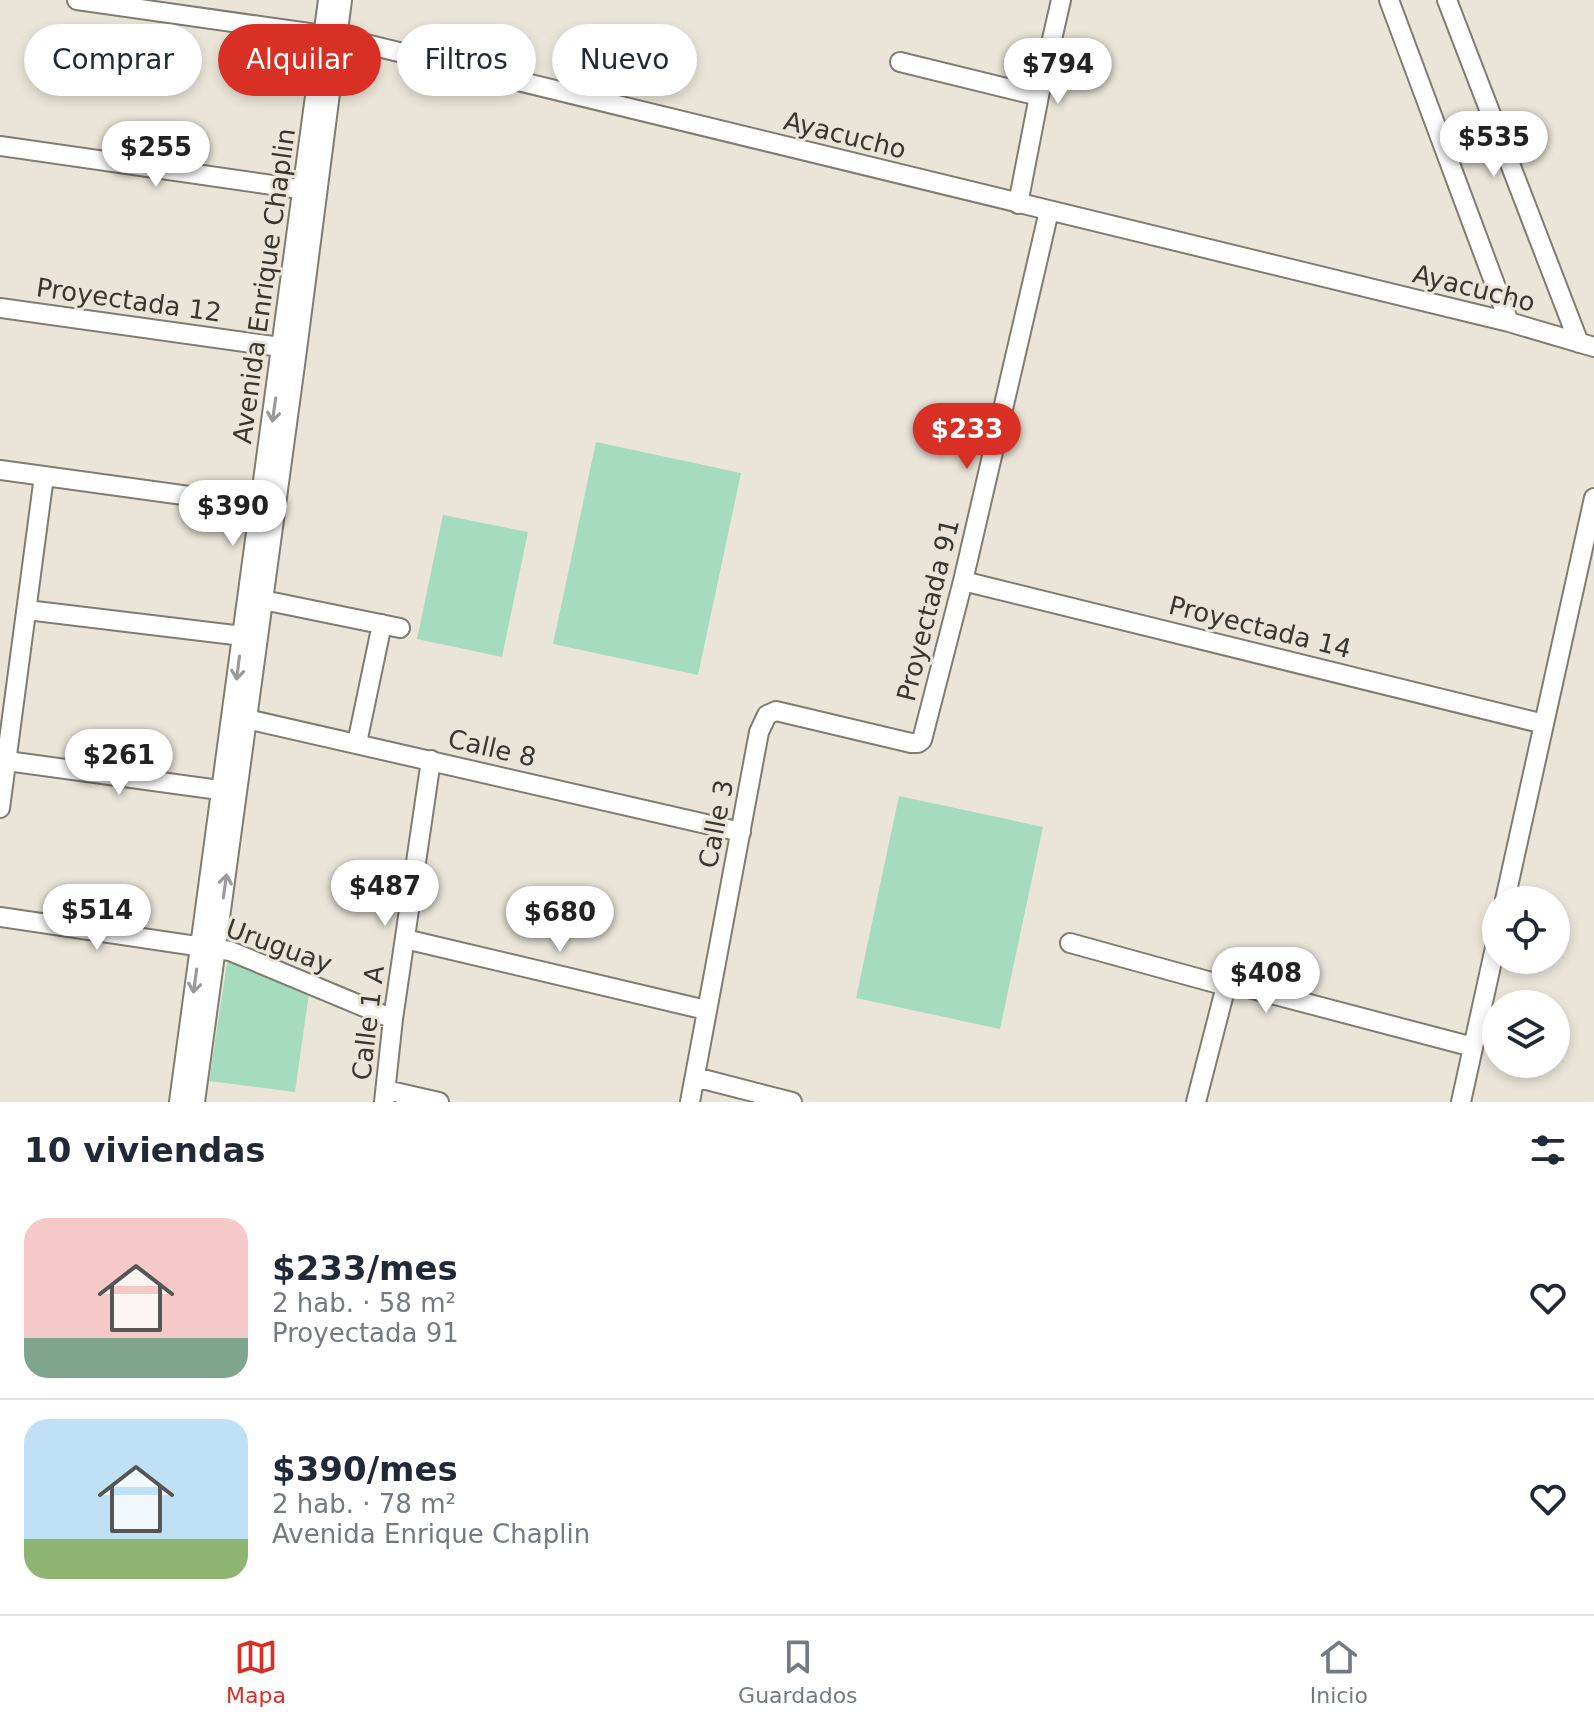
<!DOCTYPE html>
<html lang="es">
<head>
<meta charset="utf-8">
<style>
	:root { --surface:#fff; --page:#f2f2f3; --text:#1f2937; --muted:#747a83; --line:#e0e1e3; --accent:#d93025 }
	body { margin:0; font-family:"DejaVu Sans",sans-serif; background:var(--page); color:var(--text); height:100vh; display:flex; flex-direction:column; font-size:30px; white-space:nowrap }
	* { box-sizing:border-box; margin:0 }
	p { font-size:26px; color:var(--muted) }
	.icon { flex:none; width:44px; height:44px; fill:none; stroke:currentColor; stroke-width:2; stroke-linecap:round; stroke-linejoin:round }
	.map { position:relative; height:1102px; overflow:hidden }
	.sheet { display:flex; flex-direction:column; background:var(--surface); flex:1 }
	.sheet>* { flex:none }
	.banner { position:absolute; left:24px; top:24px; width:800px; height:72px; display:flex; gap:16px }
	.tools { position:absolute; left:1482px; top:886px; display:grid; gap:16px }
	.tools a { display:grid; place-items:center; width:88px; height:88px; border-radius:50%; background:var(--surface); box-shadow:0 4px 12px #0003; font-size:40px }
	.price { position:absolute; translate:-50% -68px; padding:0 18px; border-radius:28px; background:#fff; color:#222; font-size:26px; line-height:52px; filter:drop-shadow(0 2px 4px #0008) }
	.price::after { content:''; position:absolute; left:50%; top:48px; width:24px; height:18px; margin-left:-12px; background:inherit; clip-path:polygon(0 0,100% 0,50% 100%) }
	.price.on { background:var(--accent); color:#fff }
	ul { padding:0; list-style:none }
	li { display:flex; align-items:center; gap:24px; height:200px; padding:0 24px }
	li+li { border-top:2px solid var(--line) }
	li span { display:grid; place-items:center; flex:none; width:224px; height:160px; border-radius:24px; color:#555 }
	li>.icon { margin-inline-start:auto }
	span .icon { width:96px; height:96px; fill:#fffc; stroke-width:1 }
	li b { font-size:34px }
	h2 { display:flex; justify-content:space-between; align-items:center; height:96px; padding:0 24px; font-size:34px }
	.chip { padding:0 28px; border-radius:36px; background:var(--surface); box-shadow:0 4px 12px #0003; font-size:28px; line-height:72px }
	.chip.on { background:var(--accent); color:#fff }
	.dock { display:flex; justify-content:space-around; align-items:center; height:112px; border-top:2px solid var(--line); background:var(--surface); font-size:22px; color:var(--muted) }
	.dock a { display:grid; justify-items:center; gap:4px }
	.dock .on { color:var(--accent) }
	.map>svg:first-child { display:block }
</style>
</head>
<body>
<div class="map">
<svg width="1594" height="1102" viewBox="0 0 1594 1102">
	<rect width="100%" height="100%" fill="#ebe5d9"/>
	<!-- green -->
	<path fill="#a5dbbe" d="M 596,442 L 741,473 L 698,675 L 553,644 Z
		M 443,515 L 528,532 L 502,657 L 417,639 Z
		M 899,796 L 1043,827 L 1000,1029 L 856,998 Z
		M 230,959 L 309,993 L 295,1092 L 209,1081 L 227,963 Z"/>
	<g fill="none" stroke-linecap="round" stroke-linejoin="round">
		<!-- minor casing -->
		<g stroke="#807c70" stroke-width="22">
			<path id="minor" d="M 77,0 L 337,37 L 1509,322 L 1594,347
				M 1389,0 L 1509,322
				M 1447,0 L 1579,343
				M 900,62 L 1039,96
				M 0,146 L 314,191
				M 1018,204 L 1039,96 L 1061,0
				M 0,308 L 295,349
				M 0,470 L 270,507
				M 963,581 L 1544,724
				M 263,600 L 400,628
				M 27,610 L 251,637
				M 238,717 L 741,832
				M 357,743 L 382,624
				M 7,761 L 234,792
				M 0,808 L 44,476
				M 1505,900 L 1594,498
				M 0,917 L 230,951 L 393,1019
				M 405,939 L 706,1010
				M 1070,943 L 1226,986 L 1241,986 L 1473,1047
				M 695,1077 L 792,1102
				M 386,1090 L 439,1102
				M 179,1102 L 328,0
				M 195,1102 L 297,350 L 342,0
				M 384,1102 L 393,1019 L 431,760
				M 690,1102 L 759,732 L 767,715 L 776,711 L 911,743 L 918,743 L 922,740 L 963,581 L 1049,211
				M 1196,1102 L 1226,986
				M 1461,1102 L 1496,943"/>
		</g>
		<!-- minor -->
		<use href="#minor" stroke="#fff" stroke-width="18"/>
	</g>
	<!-- one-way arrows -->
	<defs><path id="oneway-shaft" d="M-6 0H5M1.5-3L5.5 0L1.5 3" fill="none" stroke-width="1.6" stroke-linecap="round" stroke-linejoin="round" transform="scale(2)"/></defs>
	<g stroke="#9c9a98">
		<use href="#oneway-shaft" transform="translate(274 410) rotate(98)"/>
		<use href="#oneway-shaft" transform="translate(238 668) rotate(97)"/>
		<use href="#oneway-shaft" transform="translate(225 886) rotate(-82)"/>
		<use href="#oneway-shaft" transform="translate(195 981) rotate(98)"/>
	</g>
	<g text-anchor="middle" stroke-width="6" stroke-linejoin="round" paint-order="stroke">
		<!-- street labels -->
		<g font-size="26" fill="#383631" stroke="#ebe5d9">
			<text transform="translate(845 135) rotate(14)" y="9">Ayacucho</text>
			<text transform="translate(264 286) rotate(-82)" y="9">Avenida Enrique Chaplin</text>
			<text transform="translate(1474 288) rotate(14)" y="9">Ayacucho</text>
			<text transform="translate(129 300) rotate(8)" y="9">Proyectada 12</text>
			<text transform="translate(928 610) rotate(-76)" y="9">Proyectada 91</text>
			<text transform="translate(1260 627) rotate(14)" y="9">Proyectada 14</text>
			<text transform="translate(492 748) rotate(13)" y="9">Calle 8</text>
			<text transform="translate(716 824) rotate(-79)" y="9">Calle 3</text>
			<text transform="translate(279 946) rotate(20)" y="9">Uruguay</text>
			<text transform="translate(368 1023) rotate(-83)" y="9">Calle 1 A</text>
		</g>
	</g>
</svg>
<div class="tools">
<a><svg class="icon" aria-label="locate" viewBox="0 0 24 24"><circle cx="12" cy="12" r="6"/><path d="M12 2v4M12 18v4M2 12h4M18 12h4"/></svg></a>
<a><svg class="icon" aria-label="layers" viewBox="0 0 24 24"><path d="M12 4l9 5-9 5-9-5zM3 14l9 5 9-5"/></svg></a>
</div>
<b class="price" style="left:1058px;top:106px">$794</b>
<b class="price" style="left:1494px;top:179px">$535</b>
<b class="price" style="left:156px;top:189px">$255</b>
<b class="price on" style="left:967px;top:471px">$233</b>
<b class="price" style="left:233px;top:548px">$390</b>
<b class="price" style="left:119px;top:797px">$261</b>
<b class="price" style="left:385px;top:928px">$487</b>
<b class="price" style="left:97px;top:952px">$514</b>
<b class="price" style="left:560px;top:954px">$680</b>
<b class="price" style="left:1266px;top:1015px">$408</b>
<div class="banner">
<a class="chip">Comprar</a>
<a class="chip on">Alquilar</a>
<a class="chip">Filtros</a>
<a class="chip">Nuevo</a>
</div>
</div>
<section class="sheet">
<h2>10 viviendas<svg class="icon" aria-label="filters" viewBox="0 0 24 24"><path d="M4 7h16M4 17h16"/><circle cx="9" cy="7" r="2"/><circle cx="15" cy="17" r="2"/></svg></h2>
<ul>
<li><span style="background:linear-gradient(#f6c9c9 75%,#7fa58c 0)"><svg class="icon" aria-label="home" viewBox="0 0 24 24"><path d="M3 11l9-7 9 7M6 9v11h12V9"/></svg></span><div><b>$233/mes</b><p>2 hab. · 58 m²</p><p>Proyectada 91</p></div><svg class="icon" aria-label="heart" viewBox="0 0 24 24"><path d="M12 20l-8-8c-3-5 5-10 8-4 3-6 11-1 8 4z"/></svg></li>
<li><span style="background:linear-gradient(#bfe0f5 75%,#8fb573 0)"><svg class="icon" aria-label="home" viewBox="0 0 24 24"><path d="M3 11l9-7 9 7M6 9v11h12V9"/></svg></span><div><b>$390/mes</b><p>2 hab. · 78 m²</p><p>Avenida Enrique Chaplin</p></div><svg class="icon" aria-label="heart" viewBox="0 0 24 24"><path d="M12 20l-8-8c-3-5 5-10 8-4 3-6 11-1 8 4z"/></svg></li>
</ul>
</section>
<nav class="dock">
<a class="on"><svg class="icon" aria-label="map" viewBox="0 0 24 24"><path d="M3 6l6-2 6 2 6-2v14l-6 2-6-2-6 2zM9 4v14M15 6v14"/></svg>Mapa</a>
<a><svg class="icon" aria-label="saved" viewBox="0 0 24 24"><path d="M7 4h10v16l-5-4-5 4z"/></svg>Guardados</a>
<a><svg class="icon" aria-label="home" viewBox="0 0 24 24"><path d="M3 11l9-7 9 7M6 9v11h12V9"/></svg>Inicio</a>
</nav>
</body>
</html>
